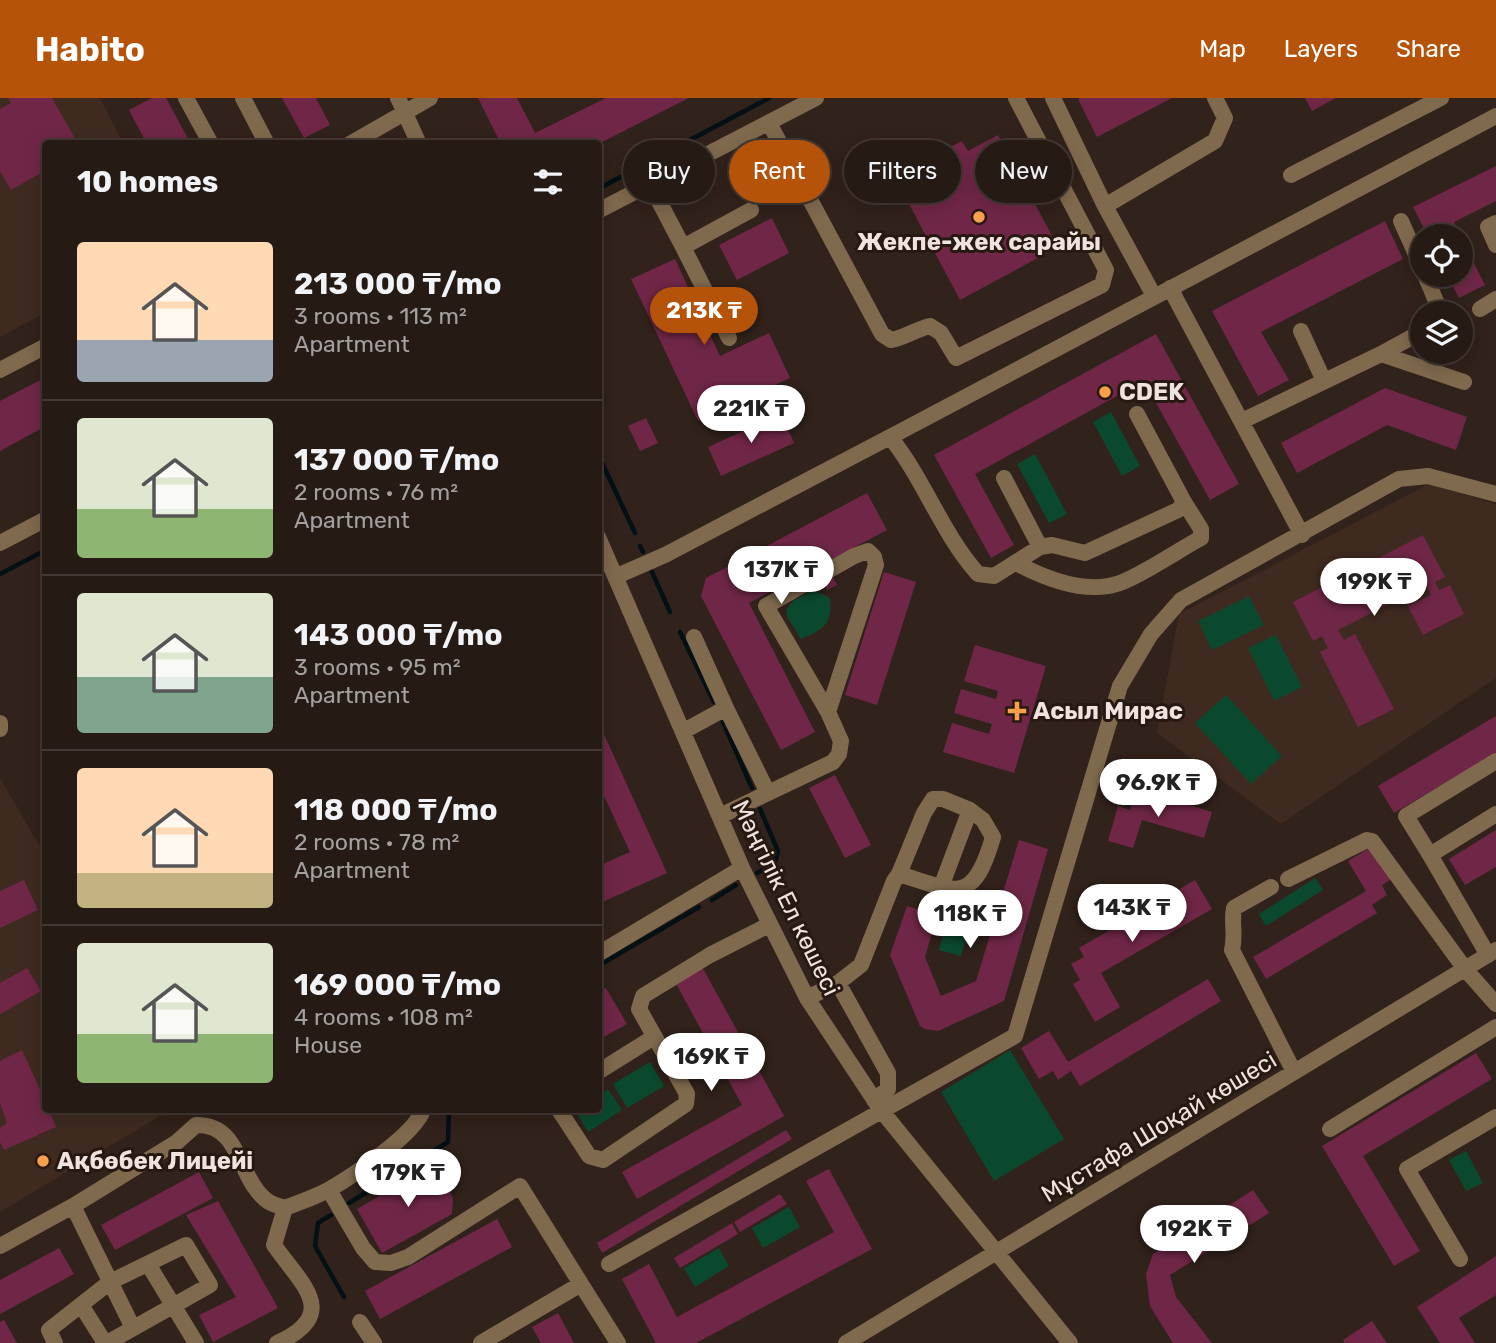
<!DOCTYPE html>
<html lang="en">
<head>
<meta charset="utf-8">
<style>
	:root { --surface:#251a14; --page:#2d231d; --text:#f1f3f6; --muted:#a3a1a0; --line:#423834; --accent:#b45309 }
	body { margin:0; font-family:Rubik,sans-serif; background:var(--page); color:var(--text); height:100vh; display:flex; flex-direction:column; font-size:26px; white-space:nowrap }
	* { box-sizing:border-box; margin:0 }
	p { font-size:23px; color:var(--muted) }
	.icon { flex:none; width:38px; height:38px; fill:none; stroke:currentColor; stroke-width:2; stroke-linecap:round; stroke-linejoin:round }
	.map { position:relative; flex:1; overflow:hidden }
	.details { position:absolute; left:42px; top:42px; width:560px; height:973px; display:flex; flex-direction:column; background:var(--surface); border-radius:7px; box-shadow:0 4px 18px #0003,0 0 0 2px var(--line) }
	.details>* { flex:none }
	.banner { position:absolute; left:623px; top:42px; width:665px; height:63px; display:flex; gap:14px }
	.controls { position:absolute; left:1410px; top:126px; display:grid; gap:14px }
	.controls a { display:grid; place-items:center; width:63px; height:63px; border-radius:50%; background:var(--surface); box-shadow:0 4px 18px #0003,0 0 0 2px var(--line); font-size:35px }
	.price { position:absolute; translate:-50% -60px; padding:0 16px; border-radius:24px; background:#fff; color:#222; font-size:23px; line-height:46px; filter:drop-shadow(0 2px 4px #0008) }
	.price::after { content:''; position:absolute; left:50%; top:42px; width:21px; height:16px; margin-left:-10px; background:inherit; clip-path:polygon(0 0,100% 0,50% 100%) }
	.price.selected { background:var(--accent); color:#fff }
	ul { padding:0; list-style:none }
	li { display:flex; align-items:center; gap:21px; height:175px; padding:0 35px }
	li+li { border-top:2px solid var(--line) }
	li span { display:grid; place-items:center; flex:none; width:196px; height:140px; border-radius:7px; color:#555 }
	li>.icon { margin-inline-start:auto }
	span .icon { width:84px; height:84px; fill:#fffc; stroke-width:1 }
	li b { font-size:30px }
	h2 { display:flex; justify-content:space-between; align-items:center; height:84px; padding:0 35px; font-size:30px }
	.tag { padding:0 24px; border-radius:32px; background:var(--surface); box-shadow:0 4px 18px #0003,0 0 0 2px var(--line); font-size:24px; line-height:63px }
	.tag.selected { background:var(--accent); color:#fff }
	header { display:flex; align-items:center; gap:42px; box-sizing:border-box; height:98px; padding:0 35px; background:var(--accent); color:#fff }
	header strong { font-size:33px }
	nav { display:flex; gap:38px; margin-inline-start:auto; font-size:24px }
	.map>svg:first-child { display:block }
</style>
</head>
<body>
<header>
<strong>Habito</strong>
<nav><a>Map</a><a>Layers</a><a>Share</a></nav>
</header>
<div class="map">
<svg width="1496" height="1245" viewBox="0 0 1496 1245">
	<rect width="100%" height="100%" fill="#31221b"/>
	<!-- built -->
	<path fill="#3f2a20" d="M 0,0 L 100,0 L 123,45 L 46,46 L 45,215 L 0,239 Z
		M 1429,386 L 1496,406 L 1496,580 L 1281,726 L 1157,635 L 1179,516 Z
		M 0,680 L 45,757 L 46,1012 L 170,1012 L 0,1114 Z"/>
	<!-- green -->
	<path fill="#0b492e" d="M 1111,314 L 1140,368 L 1122,378 L 1093,324 Z
		M 1035,356 L 1067,416 L 1049,425 L 1017,366 Z
		M 813,492 L 830,500 C 833,526 823,532 801,541 L 788,520 L 786,512 L 793,503 Z
		M 1249,498 L 1264,527 L 1212,552 L 1198,523 Z
		M 1276,537 L 1302,589 L 1274,603 L 1248,550 Z
		M 1226,597 L 1282,658 L 1251,686 L 1195,625 Z
		M 1315,780 L 1323,792 L 1266,828 L 1259,816 Z
		M 951,806 L 974,813 L 961,858 L 939,852 Z
		M 1010,952 L 1064,1041 L 994,1083 L 941,994 Z
		M 650,964 L 664,988 L 627,1010 L 613,986 Z
		M 608,991 L 622,1012 L 588,1034 L 575,1012 L 598,1012 L 599,997 Z
		M 1466,1053 L 1483,1085 L 1466,1093 L 1449,1062 Z
		M 789,1109 L 800,1129 L 763,1150 L 752,1130 Z
		M 719,1150 L 729,1168 L 695,1189 L 684,1170 Z"/>
	<g fill="none" stroke-linecap="round" stroke-linejoin="round">
		<!-- stream -->
		<path stroke="#031014" stroke-width="4.5" d="M 598,91 L 769,0
			M 598,356 L 635,435
			M 640,448 L 643,454
			M 652,474 L 670,514
			M 0,476 L 46,452
			M 680,534 L 714,604
			M 723,624 L 752,690
			M 757,775 L 775,765 L 778,753 L 760,711
			M 712,802 L 736,787
			M 598,868 L 699,809
			M 349,1105 L 448,1044 L 449,1012
			M 331,1117 L 318,1125 L 315,1148 L 344,1199"/>
	</g>
	<!-- building -->
	<path fill="#702747" d="M 8,0 L 52,0 L 78,46 L 46,46 L 46,72 L 11,92 L 0,73 L 0,11 L 11,5 Z
		M 152,0 L 166,0 L 191,46 L 147,46 L 129,12 Z
		M 282,0 L 316,0 L 330,27 L 304,40 Z
		M 478,0 L 517,0 L 535,35 L 606,0 L 689,0 L 598,46 L 501,46 Z
		M 1081,0 L 1172,0 L 1097,39 L 1078,1 Z
		M 1305,0 L 1336,0 L 1312,13 Z
		M 998,37 L 1058,149 L 960,202 L 900,89 L 933,72 L 927,61 L 962,43 L 968,53 Z
		M 1496,68 L 1496,103 L 1454,124 L 1461,138 L 1428,138 L 1413,109 Z
		M 772,120 L 789,155 L 737,182 L 719,147 Z
		M 1385,123 L 1403,161 L 1261,234 L 1289,282 L 1258,298 L 1212,213 Z
		M 1461,139 L 1485,187 L 1459,200 L 1447,177 L 1461,177 Z
		M 675,161 L 720,258 L 769,235 L 790,280 L 698,323 L 631,181 Z
		M 1156,236 L 1239,386 L 1210,402 L 1144,283 L 975,376 L 1014,447 L 991,460 L 934,357 Z
		M 46,279 L 46,328 L 0,353 L 0,303 Z
		M 1385,290 L 1467,319 L 1456,352 L 1387,327 L 1297,375 L 1281,345 Z
		M 781,316 L 794,345 L 721,378 L 708,349 Z
		M 646,320 L 658,345 L 640,353 L 628,328 Z
		M 867,395 L 887,432 L 749,505 L 815,634 L 781,652 L 701,498 L 706,480 Z
		M 1423,437 L 1445,479 L 1435,484 L 1439,492 L 1450,487 L 1464,516 L 1423,537 L 1408,508 L 1431,497 L 1426,487 L 1338,532 L 1344,542 L 1355,536 L 1394,611 L 1358,629 L 1320,554 L 1328,550 L 1322,538 L 1313,543 L 1293,504 Z
		M 884,474 L 916,484 L 877,607 L 845,597 Z
		M 833,479 L 837,487 L 827,492 L 823,483 Z
		M 975,547 L 1046,568 L 1014,675 L 943,654 L 952,625 L 989,636 L 992,626 L 954,615 L 961,591 L 996,601 L 998,593 L 964,583 Z
		M 1496,618 L 1496,655 L 1394,715 L 1378,688 Z
		M 598,623 L 667,775 L 598,806 L 598,768 L 630,754 L 598,685 Z
		M 835,677 L 871,747 L 845,760 L 809,690 Z
		M 1152,696 L 1212,714 L 1204,740 L 1142,722 L 1133,750 L 1108,743 L 1118,708 L 1130,712 L 1134,699 L 1149,703 Z
		M 1496,732 L 1496,769 L 1465,787 L 1449,761 Z
		M 1019,742 L 1048,751 L 1004,903 L 938,933 L 925,931 L 920,928 L 890,857 L 907,808 L 937,817 L 925,859 L 941,898 L 976,883 Z
		M 1373,748 L 1392,781 L 1382,787 L 1387,797 L 1372,807 L 1377,815 L 1266,881 L 1253,859 L 1366,793 L 1348,763 Z
		M 24,782 L 38,812 L 0,830 L 0,793 Z
		M 1195,782 L 1212,811 L 1101,875 L 1120,909 L 1095,924 L 1073,886 L 1080,882 L 1071,866 L 1084,859 L 1079,850 Z
		M 700,865 L 784,1018 L 637,1101 L 622,1074 L 742,1007 L 673,880 Z
		M 27,870 L 41,893 L 0,916 L 0,885 Z
		M 1208,881 L 1221,903 L 1080,988 L 1071,973 L 1058,982 L 1053,973 L 1039,981 L 1021,950 L 1049,933 L 1068,964 Z
		M 606,890 L 627,926 L 598,942 L 598,894 Z
		M 22,952 L 46,1005 L 46,1012 L 49,1012 L 56,1029 L 4,1052 L 0,1044 L 0,1030 L 7,1025 L 0,1005 L 0,963 Z
		M 1476,955 L 1492,981 L 1363,1058 L 1420,1153 L 1394,1168 L 1322,1048 Z
		M 786,1032 L 792,1041 L 602,1155 L 597,1145 Z
		M 426,1071 L 439,1077 L 448,1088 L 453,1101 L 452,1116 L 382,1155 L 357,1111 Z
		M 829,1071 L 872,1151 L 696,1245 L 656,1245 L 622,1181 L 649,1166 L 677,1219 L 834,1134 L 806,1083 Z
		M 199,1074 L 213,1100 L 115,1152 L 101,1127 Z
		M 1253,1092 L 1269,1115 L 1170,1177 L 1176,1199 L 1212,1245 L 1173,1245 L 1150,1208 L 1146,1176 L 1153,1156 Z
		M 780,1096 L 787,1106 L 740,1134 L 734,1124 Z
		M 218,1103 L 278,1210 L 213,1244 L 199,1217 L 236,1199 L 186,1117 Z
		M 497,1121 L 512,1149 L 380,1221 L 365,1193 Z
		M 732,1125 L 738,1136 L 680,1170 L 674,1160 Z
		M 59,1150 L 74,1176 L 0,1216 L 0,1182 Z
		M 1496,1158 L 1496,1197 L 1459,1220 L 1475,1245 L 1440,1245 L 1417,1209 Z
		M 558,1215 L 574,1245 L 541,1245 L 532,1229 Z
		M 4,1222 L 17,1245 L 0,1245 L 0,1224 Z
		M 1372,1223 L 1387,1245 L 1345,1245 L 1343,1242 Z"/>
	<g fill="none" stroke-linecap="round" stroke-linejoin="round">
		<!-- minor -->
		<path stroke="#806a4e" stroke-width="16" d="M 186,0 L 211,46
			M 243,0 L 267,46
			M 398,0 L 419,46
			M 1053,0 L 1105,108 L 1215,43 L 1225,20 L 1215,0
			M 769,25 L 882,236 L 891,242 C 905,240 916,231 930,228 L 941,235 L 956,260 L 1102,187 L 1106,172 L 1016,0
			M 350,46 L 430,0
			M 1291,77 L 1441,0
			M 650,86 L 683,149 L 751,112
			M 1105,108 L 1154,198
			M 598,113 L 816,0
			M 1401,123 L 1423,172
			M 1496,125 L 1488,129 L 1496,147
			M 683,149 L 729,240
			M 1425,177 L 1441,215
			M 1170,190 L 1302,437
			M 1480,211 L 1496,201
			M 1301,233 L 1324,283
			M 1381,256 L 1464,284
			M 0,272 L 46,248
			M 1242,323 L 1381,256 L 1423,233
			M 890,339 C 924,381 941,434 978,476 L 994,478 L 1040,449 L 1052,447 L 1085,455 L 1178,412 L 1184,404 L 1137,316
			M 1004,380 L 1040,449
			M 598,439 L 742,770 L 807,900 L 881,1012 L 1070,1245
			M 0,445 L 46,421
			M 1016,465 C 1046,481 1086,497 1120,485 C 1144,476 1177,453 1201,440 L 1201,431 L 1184,404
			M 617,478 L 665,457 L 890,339 L 1496,18
			M 726,610 L 768,695
			M 0,625 L 0,631
			M 684,633 L 726,610 L 694,539
			M 1496,663 L 1406,718 L 1430,757 L 1496,716
			M 720,718 L 833,664 L 839,656 L 841,643 L 828,614 L 766,508 L 854,458 L 868,453 L 874,459 L 876,467 L 828,614
			M 1430,757 L 1488,857
			M 899,776 L 924,715 L 933,701 L 943,701 L 970,712
			M 1288,781 L 1367,742 L 1372,743 L 1465,871 L 1496,906
			M 1271,789 L 1234,810 C 1231,826 1236,835 1232,852 L 1294,974
			M 598,856 L 742,770
			M 838,885 L 888,975 L 888,991 L 874,1002
			M 807,900 L 838,885 L 861,867 L 894,783 L 899,776 C 957,794 973,808 993,739 L 983,722 L 970,712 L 941,789
			M 598,974 L 654,939
			M 559,1012 L 589,1058 L 603,1062 L 686,1006 L 687,996 L 639,911 L 643,898 L 710,857 L 769,827
			M 1330,1031 L 1496,929
			M 329,1092 L 363,1150 L 375,1164 L 391,1165 L 408,1159 L 520,1088 L 581,1186
			M 73,1108 L 133,1230
			M 0,1148 L 73,1108 L 177,1044 L 196,1027 C 243,1026 237,1083 269,1104 C 274,1107 280,1108 285,1110 C 300,1104 316,1099 330,1091 C 354,1077 414,1037 423,1012
			M 1460,1161 L 1407,1071 L 1496,1019
			M 148,1166 L 196,1245
			M 609,1166 L 1015,938 L 1120,588 L 1151,536 L 1181,502 L 1399,381 L 1428,378 L 1496,396
			M 81,1207 L 105,1245
			M 360,1224 L 374,1245
			M 55,1245 L 49,1232 L 110,1184 L 186,1147 L 210,1187 L 107,1245
			M 277,1245 C 341,1216 302,1187 274,1147 L 285,1110
			M 481,1245 L 581,1186 L 618,1245
			M 846,1245 L 1496,852"/>
	</g>
	<!-- markers -->
	<g fill="#f9a04d" stroke="#271912" stroke-width="2.5">
		<circle cx="979" cy="119" r="7"/>
		<circle cx="1105" cy="294" r="7"/>
		<path d="M1013.5 602.5h7v7h7v7h-7v7h-7v-7h-7v-7h7z"/>
		<circle cx="43" cy="1063" r="7"/>
	</g>
	<g text-anchor="middle" stroke-width="6" stroke-linejoin="round" paint-order="stroke">
		<!-- poi labels -->
		<g font-size="24" font-weight="bold" fill="#eee3de" stroke="#271912" text-anchor="start">
			<text x="979" y="152" text-anchor="middle">Жекпе-жек сарайы</text>
			<text x="1119" y="302">CDEK</text>
			<text x="1033" y="621">Асыл Мирас</text>
			<text x="57" y="1071">Ақбөбек Лицейі</text>
		</g>
		<!-- street labels -->
		<g font-size="24" fill="#eee3de" stroke="#271912">
			<text transform="translate(786 800) rotate(64)" y="8">Мәңгілік Ел көшесі</text>
			<text transform="translate(1159 1029) rotate(-31)" y="8">Мұстафа Шоқай көшесі</text>
		</g>
	</g>
</svg>
<div class="controls">
<a><svg class="icon" aria-label="locate" viewBox="0 0 24 24"><circle cx="12" cy="12" r="6"/><path d="M12 2v4M12 18v4M2 12h4M18 12h4"/></svg></a>
<a><svg class="icon" aria-label="layers" viewBox="0 0 24 24"><path d="M12 4l9 5-9 5-9-5zM3 14l9 5 9-5"/></svg></a>
</div>
<b class="price selected" style="left:704px;top:249px">213K ₸</b>
<b class="price" style="left:751px;top:347px">221K ₸</b>
<b class="price" style="left:781px;top:508px">137K ₸</b>
<b class="price" style="left:1374px;top:520px">199K ₸</b>
<b class="price" style="left:1158px;top:721px">96.9K ₸</b>
<b class="price" style="left:1132px;top:846px">143K ₸</b>
<b class="price" style="left:970px;top:852px">118K ₸</b>
<b class="price" style="left:711px;top:995px">169K ₸</b>
<b class="price" style="left:408px;top:1111px">179K ₸</b>
<b class="price" style="left:1194px;top:1167px">192K ₸</b>
<div class="banner">
<a class="tag">Buy</a>
<a class="tag selected">Rent</a>
<a class="tag">Filters</a>
<a class="tag">New</a>
</div>
<section class="details">
<h2>10 homes<svg class="icon" aria-label="filters" viewBox="0 0 24 24"><path d="M4 7h16M4 17h16"/><circle cx="9" cy="7" r="2"/><circle cx="15" cy="17" r="2"/></svg></h2>
<ul>
<li><span style="background:linear-gradient(#ffd9b3 70%,#9aa5b1 0)"><svg class="icon" aria-label="home" viewBox="0 0 24 24"><path d="M3 11l9-7 9 7M6 9v11h12V9"/></svg></span><div><b>213 000 ₸/mo</b><p>3 rooms · 113 m²</p><p>Apartment</p></div></li>
<li><span style="background:linear-gradient(#dfe7d0 65%,#8fb573 0)"><svg class="icon" aria-label="home" viewBox="0 0 24 24"><path d="M3 11l9-7 9 7M6 9v11h12V9"/></svg></span><div><b>137 000 ₸/mo</b><p>2 rooms · 76 m²</p><p>Apartment</p></div></li>
<li><span style="background:linear-gradient(#dfe7d0 60%,#7fa58c 0)"><svg class="icon" aria-label="home" viewBox="0 0 24 24"><path d="M3 11l9-7 9 7M6 9v11h12V9"/></svg></span><div><b>143 000 ₸/mo</b><p>3 rooms · 95 m²</p><p>Apartment</p></div></li>
<li><span style="background:linear-gradient(#ffd9b3 75%,#c2b280 0)"><svg class="icon" aria-label="home" viewBox="0 0 24 24"><path d="M3 11l9-7 9 7M6 9v11h12V9"/></svg></span><div><b>118 000 ₸/mo</b><p>2 rooms · 78 m²</p><p>Apartment</p></div></li>
<li><span style="background:linear-gradient(#dfe7d0 65%,#8fb573 0)"><svg class="icon" aria-label="home" viewBox="0 0 24 24"><path d="M3 11l9-7 9 7M6 9v11h12V9"/></svg></span><div><b>169 000 ₸/mo</b><p>4 rooms · 108 m²</p><p>House</p></div></li>
</ul>
</section>
</div>
</body>
</html>
